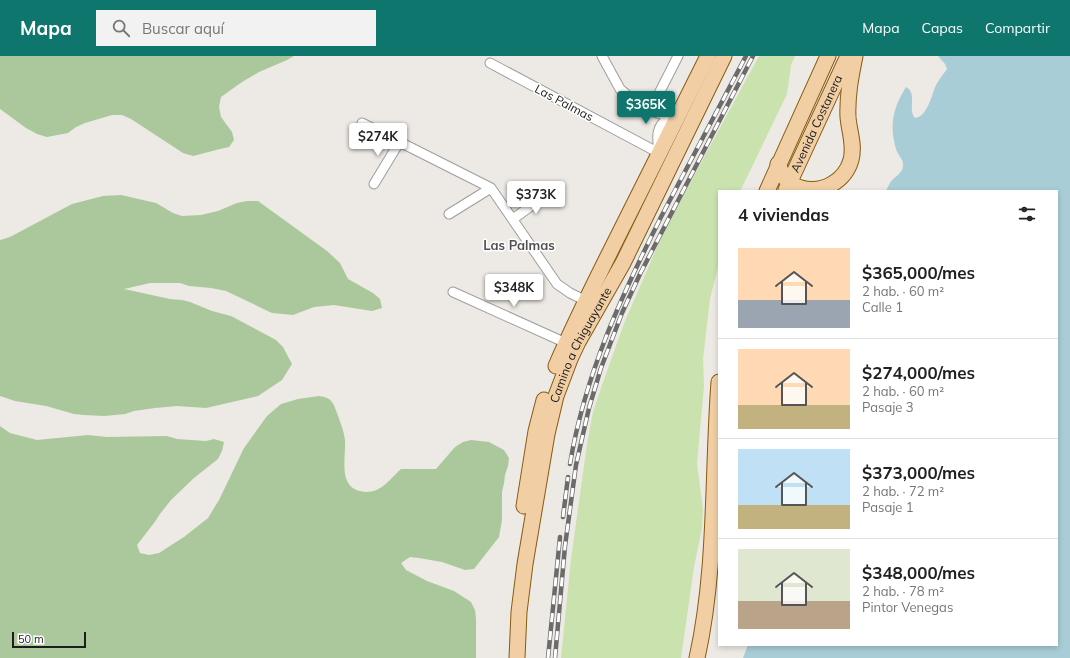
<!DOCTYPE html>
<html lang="es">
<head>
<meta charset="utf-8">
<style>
	:root { --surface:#fff; --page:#f2f2f2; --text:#222; --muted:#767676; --line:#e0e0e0; --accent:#0f766e }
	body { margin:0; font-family:Mulish,sans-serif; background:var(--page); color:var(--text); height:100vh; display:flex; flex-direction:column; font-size:15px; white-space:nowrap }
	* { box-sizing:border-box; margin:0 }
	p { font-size:13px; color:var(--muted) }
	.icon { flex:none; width:22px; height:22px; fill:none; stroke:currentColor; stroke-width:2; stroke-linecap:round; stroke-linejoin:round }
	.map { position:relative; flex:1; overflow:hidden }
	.details { position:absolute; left:718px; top:134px; width:340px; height:456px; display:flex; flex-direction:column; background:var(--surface); border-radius:0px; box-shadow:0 2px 6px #0003 }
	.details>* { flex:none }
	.scale { position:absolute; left:12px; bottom:10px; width:74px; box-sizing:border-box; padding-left:4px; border:2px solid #1d1d1d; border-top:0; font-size:11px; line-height:14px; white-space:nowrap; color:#1d1d1d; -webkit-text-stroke:3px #fff; paint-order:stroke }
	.price { position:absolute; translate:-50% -34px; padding:0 9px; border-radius:4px; background:#fff; color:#222; font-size:13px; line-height:26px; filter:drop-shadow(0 1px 2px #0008) }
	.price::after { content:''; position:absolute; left:50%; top:24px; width:12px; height:9px; margin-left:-6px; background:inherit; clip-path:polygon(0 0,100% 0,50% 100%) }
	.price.active { background:var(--accent); color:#fff }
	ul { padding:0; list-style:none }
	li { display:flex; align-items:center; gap:12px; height:100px; padding:0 20px }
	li+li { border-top:1px solid var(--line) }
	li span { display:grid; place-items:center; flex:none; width:112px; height:80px; border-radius:0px; color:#555 }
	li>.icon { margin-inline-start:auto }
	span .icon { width:48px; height:48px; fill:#fffc; stroke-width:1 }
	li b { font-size:17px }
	h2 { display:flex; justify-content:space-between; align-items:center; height:48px; padding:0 20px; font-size:17px }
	header { display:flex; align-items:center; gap:24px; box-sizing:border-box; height:56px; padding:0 20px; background:var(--accent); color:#fff }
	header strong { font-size:19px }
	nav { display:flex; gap:22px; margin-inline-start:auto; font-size:14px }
	.search { width:280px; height:36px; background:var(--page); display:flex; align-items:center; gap:10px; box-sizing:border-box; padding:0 14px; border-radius:0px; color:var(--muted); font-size:15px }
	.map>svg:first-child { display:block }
</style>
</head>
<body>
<header>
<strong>Mapa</strong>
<div class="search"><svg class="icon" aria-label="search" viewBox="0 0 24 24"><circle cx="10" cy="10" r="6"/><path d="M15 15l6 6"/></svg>Buscar aquí</div>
<nav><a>Mapa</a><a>Capas</a><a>Compartir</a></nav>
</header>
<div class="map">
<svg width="1070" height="602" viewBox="0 0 1070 602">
	<rect width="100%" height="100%" fill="#ede9e4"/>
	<!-- grass -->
	<path fill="#c9e2ae" d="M 759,0 L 795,0 L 791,9 L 787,38 L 750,115 L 740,135 L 719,135 L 719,207 L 710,243 L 703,303 L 704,330 L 697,408 L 703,453 L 702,472 L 694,511 L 681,602 L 561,602 L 571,503 L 587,388 L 593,356 L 602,329 L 625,265 L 665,173 Z"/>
	<!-- forest -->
	<path fill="#abc89d" d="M 0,0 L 294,0 L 287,4 L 259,16 L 242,26 L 221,41 L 219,51 L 221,61 L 232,76 L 234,84 L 229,91 L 220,93 L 193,100 L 183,97 L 131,63 L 122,59 L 112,59 L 85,67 L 76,71 L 68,77 L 47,81 L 37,78 L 26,72 L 0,53 Z
		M 121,139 L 156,147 L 173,157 L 182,160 L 201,159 L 218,155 L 237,147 L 247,145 L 258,145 L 327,195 L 340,207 L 348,223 L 373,237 L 380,243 L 382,252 L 372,255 L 334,249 L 314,251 L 293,259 L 283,258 L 272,257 L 226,235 L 211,232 L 189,230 L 180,227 L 150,227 L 124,233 L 170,243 L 182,244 L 190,246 L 212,255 L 231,260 L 276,284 L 283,291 L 292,308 L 282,324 L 258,340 L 206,352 L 177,350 L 155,352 L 134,355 L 125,358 L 104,360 L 84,359 L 74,358 L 46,350 L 15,345 L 0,340 L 0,184 L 10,181 L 72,148 L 103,140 Z
		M 319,340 C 332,342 333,346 337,357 C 340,366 344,375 345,384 C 346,401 338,430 360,435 C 379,440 389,424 401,413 L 436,413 L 455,391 L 463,386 L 471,384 L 489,386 L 504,394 L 509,402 L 508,410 L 505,419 L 504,427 L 502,436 L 502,464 L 499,481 L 474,513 L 465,514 L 442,506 L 419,502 L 410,501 L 401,507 L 406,514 L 427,525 L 454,535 L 471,546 L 475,554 L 476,563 L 476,602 L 0,602 L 0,370 L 10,377 L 37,384 L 88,379 L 107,381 L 167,380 L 177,383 L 206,385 L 214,383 L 224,386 L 222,395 L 218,403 L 194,422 L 171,444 L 160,458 L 154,467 L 137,489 L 140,497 L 149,499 L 159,497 L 184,481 L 208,462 L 219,444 L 244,392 L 267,360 L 281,348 L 298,343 Z"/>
	<!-- water -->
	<path fill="#a8cdd6" d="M 938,0 L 1070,0 L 1070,602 L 743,602 L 748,589 L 1057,589 L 1057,135 L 886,135 C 887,132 889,129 890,127 C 894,121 903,117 903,110 C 904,103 898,100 896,93 C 889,69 893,52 906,31 C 918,37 907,54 915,62 C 928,60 931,40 936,29 C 939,24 943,18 947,13 L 945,8 Z"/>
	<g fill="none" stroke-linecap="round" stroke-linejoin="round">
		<!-- street casing -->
		<g stroke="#9e9e9e" stroke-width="11">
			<path id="street" d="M 602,0 L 620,33 L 627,39 L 641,50 L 650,55 L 661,58 L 676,65
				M 490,7 L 659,97
				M 650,55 L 678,0
				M 362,67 L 491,132 L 557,228 L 570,237 L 586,245
				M 659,96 C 657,82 655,68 671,62
				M 374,128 L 400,85
				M 449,158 L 491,132
				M 513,163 L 546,139
				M 453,236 L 566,287"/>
		</g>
		<!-- primary casing -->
		<g stroke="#865b10" stroke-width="17">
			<g id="primary">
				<path d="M 778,108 C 780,113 782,118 785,122 C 789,127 795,130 801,132 C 823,138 845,125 851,104 C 855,89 849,75 848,61 C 847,40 851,20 855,0"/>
				<path id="s1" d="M 786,134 L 848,0"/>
				<path d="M 767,135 L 828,0"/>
				<path d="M 556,310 C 573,270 592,232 611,194 C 643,129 676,65 708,0"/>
				<path d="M 524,450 L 536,375 L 544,344"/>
				<path id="s2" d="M 517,602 L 519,556 L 525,508 L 547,378 L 556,340 L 570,303 L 578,286 L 623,207 L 724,0"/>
				<path d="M 697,602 C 717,512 712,418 719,326"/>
			</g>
		</g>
		<!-- street -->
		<use href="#street" stroke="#fff" stroke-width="9"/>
		<!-- primary -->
		<use href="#primary" stroke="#f1cea4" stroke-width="15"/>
		<!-- rail casing -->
		<g stroke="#6b6b6b" stroke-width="4.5">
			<path id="rail" d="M 570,408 C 585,318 621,241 661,161 C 689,107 718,54 746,0
				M 563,461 L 568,421
				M 548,602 L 560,481
				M 555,602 L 565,490 L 576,409 L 589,352 L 601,312 L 622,257 L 640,218 L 753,0"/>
		</g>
		<!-- rail -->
		<use href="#rail" stroke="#fff" stroke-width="3" stroke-dasharray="9" stroke-linecap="butt"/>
	</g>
	<g text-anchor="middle" stroke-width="3" stroke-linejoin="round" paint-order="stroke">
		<!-- street labels -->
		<g font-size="12" fill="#1d1d1d" stroke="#fff">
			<text transform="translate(564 47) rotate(28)" y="4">Las Palmas</text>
			<text dy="4" stroke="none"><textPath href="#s1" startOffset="73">Avenida Costanera</textPath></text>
			<text dy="4" stroke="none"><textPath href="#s2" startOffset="322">Camino a Chiguayante</textPath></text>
		</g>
		<!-- neighbourhood labels -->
		<g font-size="13" font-weight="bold" fill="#505050" stroke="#fff">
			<text x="519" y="194">Las Palmas</text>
		</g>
	</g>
</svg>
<div class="scale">50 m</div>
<b class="price active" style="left:646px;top:69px">$365K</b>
<b class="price" style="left:378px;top:101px">$274K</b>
<b class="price" style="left:536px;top:159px">$373K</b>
<b class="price" style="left:514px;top:252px">$348K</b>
<section class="details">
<h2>4 viviendas<svg class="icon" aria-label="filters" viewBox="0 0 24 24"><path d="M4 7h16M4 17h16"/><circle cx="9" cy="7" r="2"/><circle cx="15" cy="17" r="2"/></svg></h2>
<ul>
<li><span style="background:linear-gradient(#ffd9b3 65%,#9aa5b1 0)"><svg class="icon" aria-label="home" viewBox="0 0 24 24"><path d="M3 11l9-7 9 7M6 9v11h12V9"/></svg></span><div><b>$365,000/mes</b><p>2 hab. · 60 m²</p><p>Calle 1</p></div></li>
<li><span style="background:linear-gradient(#ffd9b3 70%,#c2b280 0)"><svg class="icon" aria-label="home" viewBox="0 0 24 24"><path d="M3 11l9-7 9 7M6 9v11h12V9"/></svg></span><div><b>$274,000/mes</b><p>2 hab. · 60 m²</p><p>Pasaje 3</p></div></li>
<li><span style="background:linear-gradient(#bfe0f5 70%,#c2b280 0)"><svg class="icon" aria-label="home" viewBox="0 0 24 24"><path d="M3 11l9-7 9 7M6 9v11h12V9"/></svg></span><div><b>$373,000/mes</b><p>2 hab. · 72 m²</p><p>Pasaje 1</p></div></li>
<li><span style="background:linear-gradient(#dfe7d0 65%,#b9a48a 0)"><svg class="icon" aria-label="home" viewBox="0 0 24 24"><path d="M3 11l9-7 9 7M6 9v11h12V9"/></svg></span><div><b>$348,000/mes</b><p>2 hab. · 78 m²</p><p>Pintor Venegas</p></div></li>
</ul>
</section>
</div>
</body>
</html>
